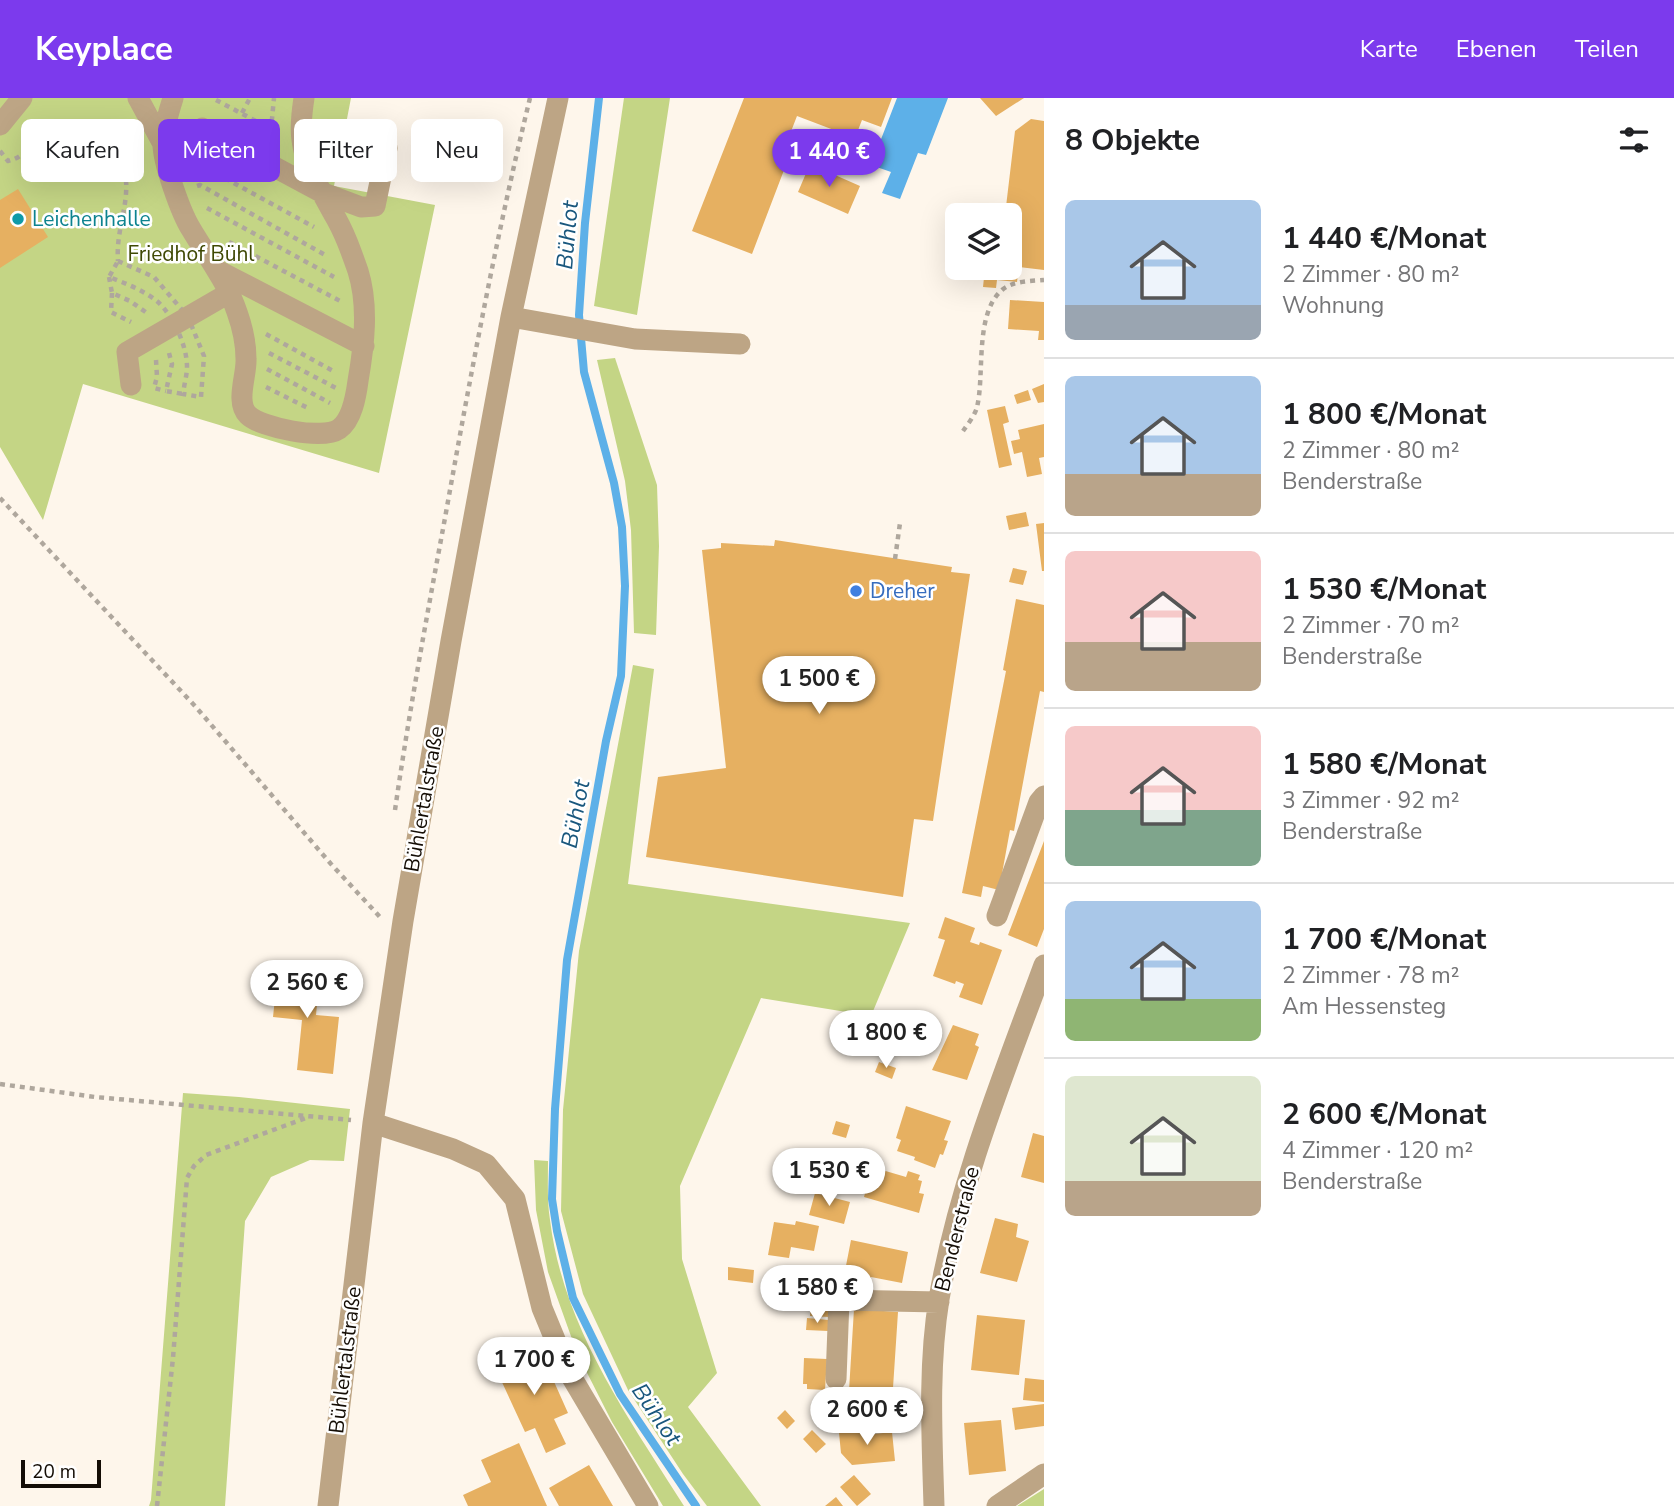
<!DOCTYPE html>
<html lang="de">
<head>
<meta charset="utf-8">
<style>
	:root { --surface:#fff; --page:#f2f2f2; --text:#202124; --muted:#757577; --line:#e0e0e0; --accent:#7c3aed }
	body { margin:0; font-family:"Nunito Sans",sans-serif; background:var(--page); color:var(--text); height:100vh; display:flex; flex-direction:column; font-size:26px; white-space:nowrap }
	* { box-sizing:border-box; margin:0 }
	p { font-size:23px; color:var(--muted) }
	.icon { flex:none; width:38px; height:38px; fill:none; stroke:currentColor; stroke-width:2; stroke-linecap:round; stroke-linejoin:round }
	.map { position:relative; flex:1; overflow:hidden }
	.details { display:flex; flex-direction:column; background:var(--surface); width:630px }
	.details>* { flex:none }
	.top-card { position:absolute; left:21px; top:21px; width:665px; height:63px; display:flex; gap:14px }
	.controls { position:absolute; left:945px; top:105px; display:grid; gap:14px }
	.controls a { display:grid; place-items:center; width:77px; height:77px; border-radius:10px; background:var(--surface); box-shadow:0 7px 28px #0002; font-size:35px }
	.scale { position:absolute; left:21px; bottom:18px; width:80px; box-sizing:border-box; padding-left:7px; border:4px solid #140d05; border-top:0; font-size:19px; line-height:24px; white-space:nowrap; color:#140d05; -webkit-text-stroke:5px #fff; paint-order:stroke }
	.price { position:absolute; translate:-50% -60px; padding:0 16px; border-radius:24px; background:#fff; color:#222; font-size:23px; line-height:46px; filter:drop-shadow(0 2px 4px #0008) }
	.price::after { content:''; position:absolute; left:50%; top:42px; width:21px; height:16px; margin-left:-10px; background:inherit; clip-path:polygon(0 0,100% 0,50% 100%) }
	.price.selected { background:var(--accent); color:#fff }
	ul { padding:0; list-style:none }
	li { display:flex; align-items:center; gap:21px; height:175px; padding:0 21px }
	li+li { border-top:2px solid var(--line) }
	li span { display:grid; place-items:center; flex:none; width:196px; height:140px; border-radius:10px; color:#555 }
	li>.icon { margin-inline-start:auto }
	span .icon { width:84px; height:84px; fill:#fffc; stroke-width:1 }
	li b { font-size:30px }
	h2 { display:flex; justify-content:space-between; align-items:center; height:84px; padding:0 21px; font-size:30px }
	.chip { padding:0 24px; border-radius:10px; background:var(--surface); box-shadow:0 7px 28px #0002; font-size:24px; line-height:63px }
	.chip.selected { background:var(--accent); color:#fff }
	header { display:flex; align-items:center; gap:42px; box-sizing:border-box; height:98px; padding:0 35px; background:var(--accent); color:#fff }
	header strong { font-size:33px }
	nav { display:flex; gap:38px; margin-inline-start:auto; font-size:24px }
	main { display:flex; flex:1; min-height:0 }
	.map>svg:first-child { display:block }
</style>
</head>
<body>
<header>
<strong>Keyplace</strong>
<nav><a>Karte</a><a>Ebenen</a><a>Teilen</a></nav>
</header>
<main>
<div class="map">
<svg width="1044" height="1408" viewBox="0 0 1044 1408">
	<rect width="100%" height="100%" fill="#fef6eb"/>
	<!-- green -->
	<path fill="#c4d585" d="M 0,0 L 351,0 L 334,88 L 435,107 L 379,375 L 83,286 L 43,422 L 0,349 Z
		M 624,0 L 670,0 L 637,217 L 594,208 Z
		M 615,260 L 657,387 L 659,448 L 656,537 L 634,535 L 631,432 L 625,383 L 597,262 Z
		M 633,567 L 654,571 L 628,786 L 910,825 L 871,918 L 761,900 L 680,1088 L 682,1161 L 717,1275 L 688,1309 L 761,1408 L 707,1408 L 683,1376 L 628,1292 L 583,1196 L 561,1113 L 563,1012 L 579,853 Z
		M 183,995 L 239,999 L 350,1011 L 344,1063 L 310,1062 L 271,1079 L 245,1123 L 225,1408 L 149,1408 L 151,1402 Z
		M 534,1062 L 548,1063 C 548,1083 547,1103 550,1122 C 563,1229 628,1319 684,1408 L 663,1408 L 612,1324 L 577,1255 L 548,1174 L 536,1112 Z
		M 1044,1391 L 1044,1408 L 1017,1408 Z"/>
	<!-- water -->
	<path fill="#5db0e8" d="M 897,0 L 948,0 L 926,57 L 918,55 L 900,101 L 882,95 L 891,74 L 871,67 Z"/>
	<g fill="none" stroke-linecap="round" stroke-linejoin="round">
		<!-- stream -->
		<path stroke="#5db0e8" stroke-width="8" d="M 599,0 L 585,125 L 579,217 L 584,274 L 614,385 L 622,429 L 625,488 L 621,578 L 606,643 L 567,862 L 555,1011 L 552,1101 L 557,1133 L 573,1200 L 620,1296 L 696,1408"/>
	</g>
	<!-- building -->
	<path fill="#e6b061" d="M 744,0 L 892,0 L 881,29 L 862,22 L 855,40 L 797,18 L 790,36 L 797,38 L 752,156 L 692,133 Z
		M 980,0 L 1024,0 L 996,18 Z
		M 1031,21 L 1044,23 L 1044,172 L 1019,169 L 1017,184 L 997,182 L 996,190 L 983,189 L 985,170 L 1010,170 L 1010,117 L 1005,117 L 1015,33 Z
		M 810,66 L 860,88 L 848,116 L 798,94 Z
		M 18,91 L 48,139 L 0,170 L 0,102 Z
		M 1010,202 L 1044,204 L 1044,242 L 1038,242 L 1039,233 L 1008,231 Z
		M 1044,286 L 1044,304 L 1038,305 L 1032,291 Z
		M 1028,292 L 1031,302 L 1017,306 L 1014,297 Z
		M 1005,308 L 1009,324 L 1003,326 L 1012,367 L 999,370 L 987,312 Z
		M 1044,326 L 1044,359 L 1039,360 L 1042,376 L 1027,379 L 1022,354 L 1014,356 L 1011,343 L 1020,341 L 1018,332 Z
		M 1026,414 L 1029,428 L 1009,432 L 1006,418 Z
		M 1044,425 L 1044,473 L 1042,473 L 1036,426 Z
		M 775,442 L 952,469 L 951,474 L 970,476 L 933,723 L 914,721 L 903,799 L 646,759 L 658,679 L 726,670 L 702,452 L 721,450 L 721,445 L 774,448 Z
		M 1013,470 L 1027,473 L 1023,487 L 1009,484 Z
		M 1016,501 L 1044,507 L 1044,594 L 1040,593 L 1014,733 L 1010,732 L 999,792 L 983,788 L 981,799 L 962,795 L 1006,573 L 1003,572 Z
		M 1044,743 L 1044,831 L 1037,849 L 1008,837 Z
		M 945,819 L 975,830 L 970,844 L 979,847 L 980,844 L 1002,852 L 982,907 L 959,899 L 964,886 L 956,883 L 955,886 L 933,878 L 945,842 L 938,840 Z
		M 278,871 L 320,875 L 316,917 L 339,919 L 333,976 L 297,972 L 302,922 L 273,919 Z
		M 953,927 L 979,936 L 975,947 L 979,949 L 967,982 L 932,972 Z
		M 879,964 L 896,970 L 892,981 L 875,974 Z
		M 906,1008 L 951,1023 L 944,1042 L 948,1043 L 943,1057 L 940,1056 L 935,1070 L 914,1062 L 915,1059 L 897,1053 L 901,1042 L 896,1040 Z
		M 836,1023 L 850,1027 L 846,1040 L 832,1036 Z
		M 1033,1035 L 1044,1038 L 1044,1085 L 1021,1079 Z
		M 872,1069 L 906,1079 L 908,1073 L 920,1077 L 918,1082 L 922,1083 L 919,1095 L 924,1096 L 919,1115 L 864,1099 Z
		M 815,1095 L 850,1104 L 844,1126 L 809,1117 Z
		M 995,1120 L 1018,1126 L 1016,1139 L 1029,1143 L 1017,1184 L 980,1175 Z
		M 796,1123 L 819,1128 L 814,1153 L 791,1149 L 789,1160 L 768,1157 L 774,1124 L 795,1127 Z
		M 851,1142 L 908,1154 L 902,1185 L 871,1179 L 870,1183 L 844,1178 Z
		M 728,1169 L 754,1172 L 753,1185 L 728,1182 Z
		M 811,1206 L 831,1208 L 829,1219 L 810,1218 Z
		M 854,1211 L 898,1214 L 892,1305 L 872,1304 L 872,1311 L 848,1309 Z
		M 977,1217 L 1025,1222 L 1019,1277 L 971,1272 Z
		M 807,1220 L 829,1222 L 828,1233 L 806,1232 Z
		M 539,1250 L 568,1315 L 554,1321 L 566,1346 L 546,1355 L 535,1330 L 525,1334 L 495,1269 Z
		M 804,1260 L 827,1261 L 825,1292 L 807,1291 L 807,1286 L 803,1286 Z
		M 1025,1280 L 1044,1282 L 1044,1304 L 1023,1302 Z
		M 1044,1306 L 1044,1328 L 1015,1332 L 1012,1310 Z
		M 785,1312 L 795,1323 L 787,1331 L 777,1320 Z
		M 1001,1322 L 1006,1373 L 969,1377 L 964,1325 Z
		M 812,1332 L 826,1346 L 816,1355 L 803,1341 Z
		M 873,1332 L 874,1336 L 892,1334 L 895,1363 L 852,1367 L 841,1355 L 839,1335 Z
		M 519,1345 L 547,1408 L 468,1408 L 463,1397 L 491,1384 L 481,1362 Z
		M 589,1367 L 613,1408 L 559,1408 L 549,1390 Z
		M 854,1377 L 871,1396 L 857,1408 L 840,1389 Z
		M 836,1399 L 843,1408 L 825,1408 Z"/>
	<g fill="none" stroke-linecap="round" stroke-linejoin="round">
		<!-- path -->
		<path stroke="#afa79d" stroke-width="4.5" stroke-dasharray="5 5" stroke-linecap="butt" d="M 216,2 L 271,31 L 274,0
			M 242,15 L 250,0
			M 0,53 L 8,63 C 21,60 21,55 32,50 C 63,34 89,37 118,54 C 138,94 115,124 118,163
			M 190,61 L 314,129
			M 197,88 L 200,87 L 327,158
			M 207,110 L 334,179
			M 229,144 L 342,204
			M 118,163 L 154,179 L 188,219 L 204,258 L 201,299 L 183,296 C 184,287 187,277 187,269 C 187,247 173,218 158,204 C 145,193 125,185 109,179 Z
			M 109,179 L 112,195 L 130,203 L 147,215
			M 112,195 L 111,214 L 131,224
			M 266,236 L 335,274
			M 169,255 L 172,266 L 166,293 L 183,296
			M 269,255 L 336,290
			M 156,262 L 157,279 L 154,290 L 166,293
			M 267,271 L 330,305
			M 266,289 L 308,310
			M 963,333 C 968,326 975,317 977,309 C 985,277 974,216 1002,192 C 1012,183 1031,183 1044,182
			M 0,400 L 195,608 L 331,766 L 380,819
			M 895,461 L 900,425
			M 395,712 C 409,615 427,517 445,420 C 470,280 496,139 530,0
			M 0,986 L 95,999 L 351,1022
			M 157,1408 L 173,1260 L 187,1080 L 194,1068 L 206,1057 L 311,1018"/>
		<!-- minor -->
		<path stroke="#bda585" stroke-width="21" d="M 138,0 L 163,46
			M 173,0 C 169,14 163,31 163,46 C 163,65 181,115 191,131 C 207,158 227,184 237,214 C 242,228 246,246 246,261 C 247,277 235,304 248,317 C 261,330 323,342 339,331 C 352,322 356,298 358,283 C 364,248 369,208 358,173 C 351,153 344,133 333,115 C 321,92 305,68 302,42 C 300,29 302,13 304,0
			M 0,27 L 22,0
			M 202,30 L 321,94 L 361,109 L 375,108 L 387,50
			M 217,172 L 364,248
			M 511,219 L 635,241 L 740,246
			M 131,287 L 127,254 L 229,195
			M 997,818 L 1039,704 L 1044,698
			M 373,1025 L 453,1051 L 486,1066 L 515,1101 L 542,1210 L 568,1273 L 648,1408
			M 836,1281 L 839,1202 L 939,1204
			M 328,1408 L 373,1025 L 403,823 L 451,543 L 511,219 L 558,0
			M 934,1408 C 932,1339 928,1269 939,1201 C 959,1085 1004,976 1044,867
			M 997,1408 L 1044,1376"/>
	</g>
	<!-- markers -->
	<circle fill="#0f9aa8" stroke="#fff" stroke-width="2.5" cx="18" cy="121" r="7"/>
	<circle fill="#3f7fe0" stroke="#fff" stroke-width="2.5" cx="856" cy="493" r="7"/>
	<g text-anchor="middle" stroke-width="5" stroke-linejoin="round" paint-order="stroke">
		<!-- culture labels -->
		<g font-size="21" fill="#0d838f" stroke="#fff" text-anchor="start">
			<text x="32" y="128">Leichenhalle</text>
		</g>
		<!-- park labels -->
		<g font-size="21" fill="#3f4904" stroke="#fff">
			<text x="191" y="163">Friedhof Bühl</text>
		</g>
		<!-- shop labels -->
		<g font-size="21" fill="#366cbe" stroke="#fff" text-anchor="start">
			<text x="870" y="500">Dreher</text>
		</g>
		<!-- street labels -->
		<g font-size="21" fill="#140d05" stroke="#fff">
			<text transform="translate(424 701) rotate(-80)" y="7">Bühlertalstraße</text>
			<text transform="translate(957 1131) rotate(-76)" y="7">Benderstraße</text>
			<text transform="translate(345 1262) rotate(-83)" y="7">Bühlertalstraße</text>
		</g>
		<!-- water labels -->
		<g font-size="23" font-style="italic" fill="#19577d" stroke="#fff">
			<text transform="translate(567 137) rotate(-85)" y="8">Bühlot</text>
			<text transform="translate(575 716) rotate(-79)" y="8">Bühlot</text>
			<text transform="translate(657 1316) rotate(56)" y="8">Bühlot</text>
		</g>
	</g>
</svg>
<div class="controls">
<a><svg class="icon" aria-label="layers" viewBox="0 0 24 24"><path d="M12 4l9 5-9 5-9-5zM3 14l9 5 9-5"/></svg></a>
</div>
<div class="scale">20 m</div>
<b class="price selected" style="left:829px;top:91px">1 440 €</b>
<b class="price" style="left:819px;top:618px">1 500 €</b>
<b class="price" style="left:307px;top:922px">2 560 €</b>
<b class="price" style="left:886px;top:972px">1 800 €</b>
<b class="price" style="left:829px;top:1110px">1 530 €</b>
<b class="price" style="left:817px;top:1227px">1 580 €</b>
<b class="price" style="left:534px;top:1299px">1 700 €</b>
<b class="price" style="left:867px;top:1349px">2 600 €</b>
<div class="top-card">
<a class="chip">Kaufen</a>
<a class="chip selected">Mieten</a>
<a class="chip">Filter</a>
<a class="chip">Neu</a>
</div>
</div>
<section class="details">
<h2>8 Objekte<svg class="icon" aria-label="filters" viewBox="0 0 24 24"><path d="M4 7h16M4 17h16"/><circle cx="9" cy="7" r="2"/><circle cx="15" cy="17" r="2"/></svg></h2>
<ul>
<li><span style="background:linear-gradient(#a9c7e8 75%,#9aa5b1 0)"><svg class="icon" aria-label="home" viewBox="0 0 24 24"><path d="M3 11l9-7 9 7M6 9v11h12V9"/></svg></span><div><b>1 440 €/Monat</b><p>2 Zimmer · 80 m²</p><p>Wohnung</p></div></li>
<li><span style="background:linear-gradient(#a9c7e8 70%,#b9a48a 0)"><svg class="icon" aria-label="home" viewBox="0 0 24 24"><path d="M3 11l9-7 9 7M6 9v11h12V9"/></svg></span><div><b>1 800 €/Monat</b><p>2 Zimmer · 80 m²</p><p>Benderstraße</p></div></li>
<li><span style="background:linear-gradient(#f6c9c9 65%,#b9a48a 0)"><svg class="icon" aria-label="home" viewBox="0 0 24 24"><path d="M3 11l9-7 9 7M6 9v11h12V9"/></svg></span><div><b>1 530 €/Monat</b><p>2 Zimmer · 70 m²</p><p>Benderstraße</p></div></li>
<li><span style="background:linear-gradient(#f6c9c9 60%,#7fa58c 0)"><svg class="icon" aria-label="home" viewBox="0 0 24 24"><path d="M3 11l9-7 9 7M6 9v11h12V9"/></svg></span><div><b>1 580 €/Monat</b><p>3 Zimmer · 92 m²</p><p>Benderstraße</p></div></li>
<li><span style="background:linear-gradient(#a9c7e8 70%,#8fb573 0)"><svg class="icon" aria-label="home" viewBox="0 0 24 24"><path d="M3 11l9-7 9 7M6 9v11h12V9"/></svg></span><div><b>1 700 €/Monat</b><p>2 Zimmer · 78 m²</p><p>Am Hessensteg</p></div></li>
<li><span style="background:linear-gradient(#dfe7d0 75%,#b9a48a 0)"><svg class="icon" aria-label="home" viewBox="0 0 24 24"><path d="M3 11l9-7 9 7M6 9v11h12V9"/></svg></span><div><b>2 600 €/Monat</b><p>4 Zimmer · 120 m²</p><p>Benderstraße</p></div></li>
</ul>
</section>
</main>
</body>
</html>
